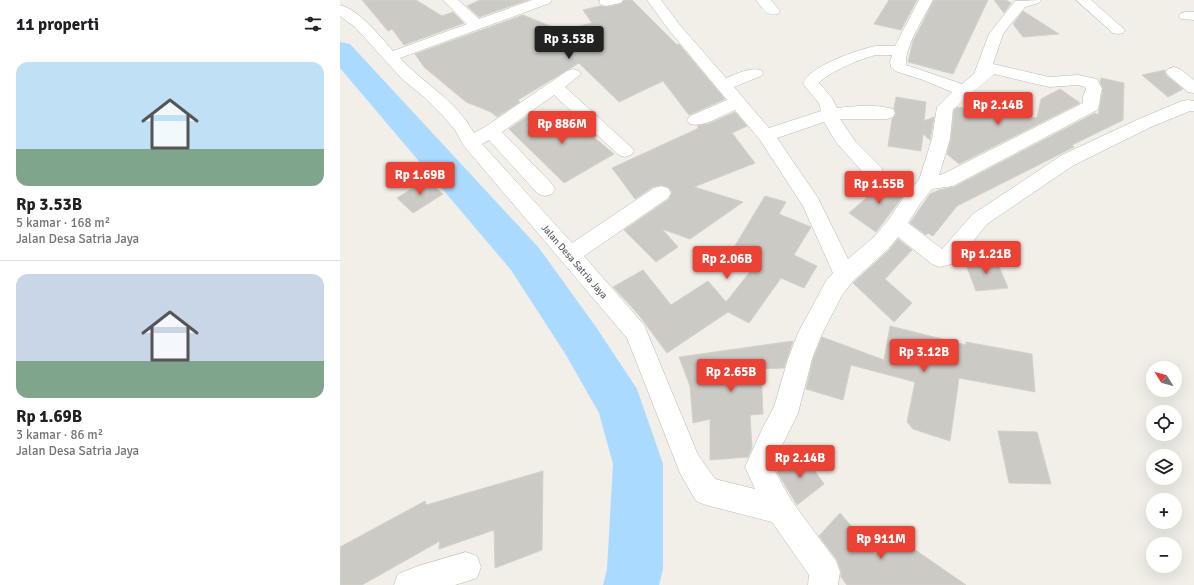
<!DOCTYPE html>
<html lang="id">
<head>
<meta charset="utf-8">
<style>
	:root { --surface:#fff; --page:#f2f2f2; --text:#202124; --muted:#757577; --line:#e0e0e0; --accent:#ea4335 }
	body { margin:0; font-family:Signika,sans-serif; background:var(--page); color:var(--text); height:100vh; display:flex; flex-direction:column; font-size:15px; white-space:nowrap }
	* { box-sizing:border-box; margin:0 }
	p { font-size:13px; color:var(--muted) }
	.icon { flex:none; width:22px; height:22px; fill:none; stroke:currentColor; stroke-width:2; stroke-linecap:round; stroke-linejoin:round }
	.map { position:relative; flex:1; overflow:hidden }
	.drawer { display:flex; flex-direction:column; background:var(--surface); width:340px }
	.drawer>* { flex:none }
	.needle { width:26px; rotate:307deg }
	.tools { position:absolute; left:806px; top:361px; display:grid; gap:8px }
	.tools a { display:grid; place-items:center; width:36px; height:36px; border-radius:50%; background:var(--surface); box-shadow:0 4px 16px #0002; font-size:20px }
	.price { position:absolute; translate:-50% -34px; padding:0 9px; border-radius:4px; background:var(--accent); color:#fff; font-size:13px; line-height:26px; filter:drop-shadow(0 1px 2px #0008) }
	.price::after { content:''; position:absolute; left:50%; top:24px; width:12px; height:9px; margin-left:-6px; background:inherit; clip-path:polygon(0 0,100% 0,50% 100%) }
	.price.active { background:#222; color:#fff }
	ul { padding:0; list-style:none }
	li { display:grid; align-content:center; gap:8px; height:212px; padding:0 16px }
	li+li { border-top:1px solid var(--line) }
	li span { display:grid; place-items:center; height:124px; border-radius:12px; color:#555 }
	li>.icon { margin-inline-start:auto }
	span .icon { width:72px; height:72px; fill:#fffc; stroke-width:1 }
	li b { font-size:17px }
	h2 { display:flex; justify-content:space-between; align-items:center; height:48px; padding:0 16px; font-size:17px }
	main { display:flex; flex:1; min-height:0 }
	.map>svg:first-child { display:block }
</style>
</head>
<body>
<main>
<section class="drawer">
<h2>11 properti<svg class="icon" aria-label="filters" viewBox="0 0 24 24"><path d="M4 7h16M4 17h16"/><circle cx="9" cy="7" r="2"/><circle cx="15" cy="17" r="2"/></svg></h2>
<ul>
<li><span style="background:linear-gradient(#bfe0f5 70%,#7fa58c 0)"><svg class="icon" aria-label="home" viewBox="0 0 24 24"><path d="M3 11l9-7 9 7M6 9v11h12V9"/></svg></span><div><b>Rp 3.53B</b><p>5 kamar · 168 m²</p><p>Jalan Desa Satria Jaya</p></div></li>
<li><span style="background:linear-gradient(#c9d6e8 70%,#7fa58c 0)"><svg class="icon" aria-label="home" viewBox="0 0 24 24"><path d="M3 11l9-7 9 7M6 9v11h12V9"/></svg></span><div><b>Rp 1.69B</b><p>3 kamar · 86 m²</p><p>Jalan Desa Satria Jaya</p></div></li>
</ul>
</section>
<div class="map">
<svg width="854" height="585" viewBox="0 0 854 585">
	<rect width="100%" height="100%" fill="#f1efe8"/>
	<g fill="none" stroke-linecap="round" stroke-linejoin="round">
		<!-- river -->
		<path fill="#aadaff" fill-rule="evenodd" d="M 0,42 L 10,44 L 199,248 L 256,327 L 297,389 L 323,464 L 323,569 L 319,585 L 263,585 L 267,569 L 273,464 L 259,413 L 226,355 L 171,270 L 0,68 Z"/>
	</g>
	<!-- building -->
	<path fill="#cccac5" stroke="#d6d1c6" d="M 22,0 L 76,0 L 102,16 L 113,12 L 124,23 L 64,45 L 52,29 L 48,31 Z
		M 140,0 L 188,0 L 139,17 L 127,6 Z
		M 284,0 L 292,0 L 337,45 L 339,44 L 385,99 L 349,115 L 323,81 L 279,102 L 239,63 L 178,100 L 180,102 L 157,117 L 151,112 L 126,102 L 84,67 L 75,54 L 183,15 L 222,31 L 252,23 L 243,10 L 260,6 L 266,7 L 281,4 Z
		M 549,0 L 577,0 L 561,30 L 534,24 Z
		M 594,0 L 648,0 L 613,74 L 568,62 L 573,41 Z
		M 654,0 L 666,0 L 671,3 L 664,13 Z
		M 683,11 L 719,34 L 683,37 L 673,24 Z
		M 825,70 L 825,73 L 827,76 L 843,89 L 828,97 L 802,75 Z
		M 761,78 L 784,83 L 783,120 L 732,145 L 734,147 L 617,206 L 593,236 L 588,233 L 586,235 L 570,223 L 590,194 L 599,190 L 614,187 L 755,113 L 758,115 L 763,89 L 760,82 Z
		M 720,89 L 740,103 L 619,164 L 607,154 L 611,139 L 614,110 L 617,107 L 697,118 L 701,99 Z
		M 556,97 L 586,102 L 584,121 L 594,117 L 590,140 L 583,134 L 581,151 L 548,146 L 552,119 L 556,114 L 554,108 Z
		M 229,112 L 257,136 L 255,138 L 274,154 L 224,183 L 169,129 L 192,113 L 205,125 Z
		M 395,112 L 407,126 L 392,133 L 415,163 L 354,187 L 403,202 L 350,239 L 322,229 L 338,247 L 316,262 L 284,230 L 329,199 L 332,192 L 328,187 L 321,185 L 313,187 L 295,199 L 272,168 L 359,128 L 357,126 L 368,124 Z
		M 548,179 L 567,191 L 536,232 L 509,213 Z
		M 86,180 L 103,194 L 73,213 L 57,198 Z
		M 425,196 L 446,202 L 439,214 L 471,227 L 454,255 L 477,266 L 464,288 L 441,278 L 409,323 L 388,312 L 327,353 L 298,314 L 273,287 L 303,270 L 331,305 L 368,281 L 386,302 L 417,263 L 390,254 Z
		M 558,239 L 572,250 L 545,279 L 572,303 L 554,322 L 513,283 L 549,250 Z
		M 656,259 L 668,288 L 636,291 L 625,262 Z
		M 550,326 L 626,345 L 626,342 L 692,354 L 695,392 L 619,378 L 610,441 L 573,429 L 567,422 L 575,382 L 511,365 L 503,400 L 466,389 L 473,359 L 482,337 L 544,360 Z
		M 453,341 L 444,368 L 421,369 L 423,414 L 410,415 L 412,448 L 408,457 L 370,460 L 370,419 L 353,423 L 350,386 L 339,357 Z
		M 658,431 L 697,432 L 711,484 L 669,483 Z
		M 462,453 L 484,484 L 457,505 L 437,472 Z
		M 203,471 L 202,550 L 155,568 L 154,530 L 99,549 L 100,541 L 22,585 L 0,585 L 0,547 L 85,501 L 86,505 Z
		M 500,513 L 536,555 L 541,533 L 574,546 L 574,549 L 626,585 L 507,585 L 501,577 L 501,571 L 497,560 L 479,536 Z"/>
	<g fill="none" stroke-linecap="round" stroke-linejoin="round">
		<!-- minor casing -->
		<g stroke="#b5b8bc" stroke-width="1">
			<path id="minor" d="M 103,0 L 118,0 L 139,19 L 192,0 L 212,0 L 210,3 L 60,58 C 84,84 117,101 134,133 L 145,127 L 227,71 L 233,69 L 239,71 L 241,74 L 225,87 L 291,147 L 294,151 L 291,155 L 285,157 L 279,155 L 214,95 L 162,132 L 212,184 L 215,189 L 212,194 L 205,196 L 198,194 L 149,140 L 142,144 L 232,243 L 314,188 L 321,186 L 328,188 L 331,193 L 328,198 L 244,256 L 304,325 L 358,455 L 375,479 L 415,489 L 405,467 L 424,425 L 434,407 L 448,359 L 458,333 L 486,281 L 493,273 L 463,206 L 420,140 L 395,110 C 382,115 364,128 350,124 L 347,120 L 350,116 L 387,100 L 329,30 L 307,0 L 321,0 L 339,24 L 386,78 C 397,74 409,67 421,70 L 423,73 L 421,76 L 394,87 L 429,128 L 481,111 L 479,103 L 463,84 C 467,67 519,49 536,46 C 542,46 549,46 555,46 L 579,0 L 593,0 C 585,15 564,48 566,65 L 622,84 L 634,74 L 649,34 L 675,1 L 701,0 L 699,3 L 685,7 L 669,26 L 663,34 L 653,64 L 709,77 L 738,75 L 757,79 L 762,89 C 759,96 761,104 757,110 L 613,186 L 592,189 L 580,204 L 568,223 L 602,249 L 633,214 L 722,155 L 799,119 L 842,101 L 848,100 L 854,101 L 854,111 L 850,111 L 811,127 L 734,165 L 647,224 L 616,263 L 599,267 L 592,264 L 558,237 L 548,249 L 513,281 L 502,295 L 481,336 L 472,359 L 458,413 L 432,466 L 451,500 L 496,561 L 500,572 L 498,585 L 468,585 L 469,575 L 432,522 L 366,505 L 356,501 L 340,473 L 287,338 L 124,146 L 115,130 L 104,117 L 83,96 L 62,79 L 15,27 L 0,16 L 0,5 C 19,10 40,36 53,51 L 127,24 ZM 552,55 L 550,62 L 551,67 L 555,71 L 583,80 L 612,92 L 597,107 L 592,139 L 579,180 L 566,194 L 549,219 L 534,237 L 508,259 L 478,198 L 437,138 L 484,122 L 496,142 L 527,177 L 534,179 L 541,177 L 543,172 L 541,167 L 515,141 L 500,119 L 547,119 L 553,117 L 555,113 L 553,109 C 536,104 515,106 497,108 L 492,98 L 479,83 C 487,73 522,58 536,55 C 541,55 547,55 552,55 ZM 654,74 L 709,87 L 738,85 L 745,87 L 746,89 L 743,96 L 743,103 L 603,174 L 599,175 L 610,139 L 613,109 Z
				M 260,0 L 283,0 L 281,3 L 266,6 L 261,5 L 259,2 Z
				M 416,0 L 431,0 L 440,11 L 438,14 C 427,17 422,8 416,0 Z
				M 736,0 L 751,0 L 785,30 L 783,33 L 778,34 L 773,33 Z
				M 846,12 L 854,12 L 854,20 L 841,19 L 839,16 L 841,13 Z
				M 834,67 L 840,69 L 854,80 L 854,93 L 848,92 L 828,75 L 826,72 L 828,69 Z
				M 126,552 L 137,556 L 141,567 L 137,578 L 115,585 L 54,585 L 58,574 L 78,566 Z"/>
		</g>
		<!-- minor -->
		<use href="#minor" fill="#fff" fill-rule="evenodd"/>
	</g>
	<g text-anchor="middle" stroke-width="3" stroke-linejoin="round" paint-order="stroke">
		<!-- street labels -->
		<g font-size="10" fill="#5f6368" stroke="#fff">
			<text transform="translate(235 261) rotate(49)" y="4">Jalan Desa Satria Jaya</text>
		</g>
	</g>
</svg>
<div class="tools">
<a><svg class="needle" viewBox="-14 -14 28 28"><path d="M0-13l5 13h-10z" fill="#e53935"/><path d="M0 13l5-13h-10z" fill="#757577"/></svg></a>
<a><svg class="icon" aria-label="locate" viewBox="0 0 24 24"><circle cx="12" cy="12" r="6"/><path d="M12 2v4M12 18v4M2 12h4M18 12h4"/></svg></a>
<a><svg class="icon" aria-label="layers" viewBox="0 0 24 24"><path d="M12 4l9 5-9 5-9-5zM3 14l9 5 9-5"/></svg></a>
<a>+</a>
<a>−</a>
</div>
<b class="price active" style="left:229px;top:60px">Rp 3.53B</b>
<b class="price" style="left:658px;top:126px">Rp 2.14B</b>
<b class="price" style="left:222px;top:145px">Rp 886M</b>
<b class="price" style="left:80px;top:196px">Rp 1.69B</b>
<b class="price" style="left:539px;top:205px">Rp 1.55B</b>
<b class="price" style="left:646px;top:275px">Rp 1.21B</b>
<b class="price" style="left:387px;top:280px">Rp 2.06B</b>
<b class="price" style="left:584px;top:373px">Rp 3.12B</b>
<b class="price" style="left:391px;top:393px">Rp 2.65B</b>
<b class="price" style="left:460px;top:479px">Rp 2.14B</b>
<b class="price" style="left:541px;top:560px">Rp 911M</b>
</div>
</main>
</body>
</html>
